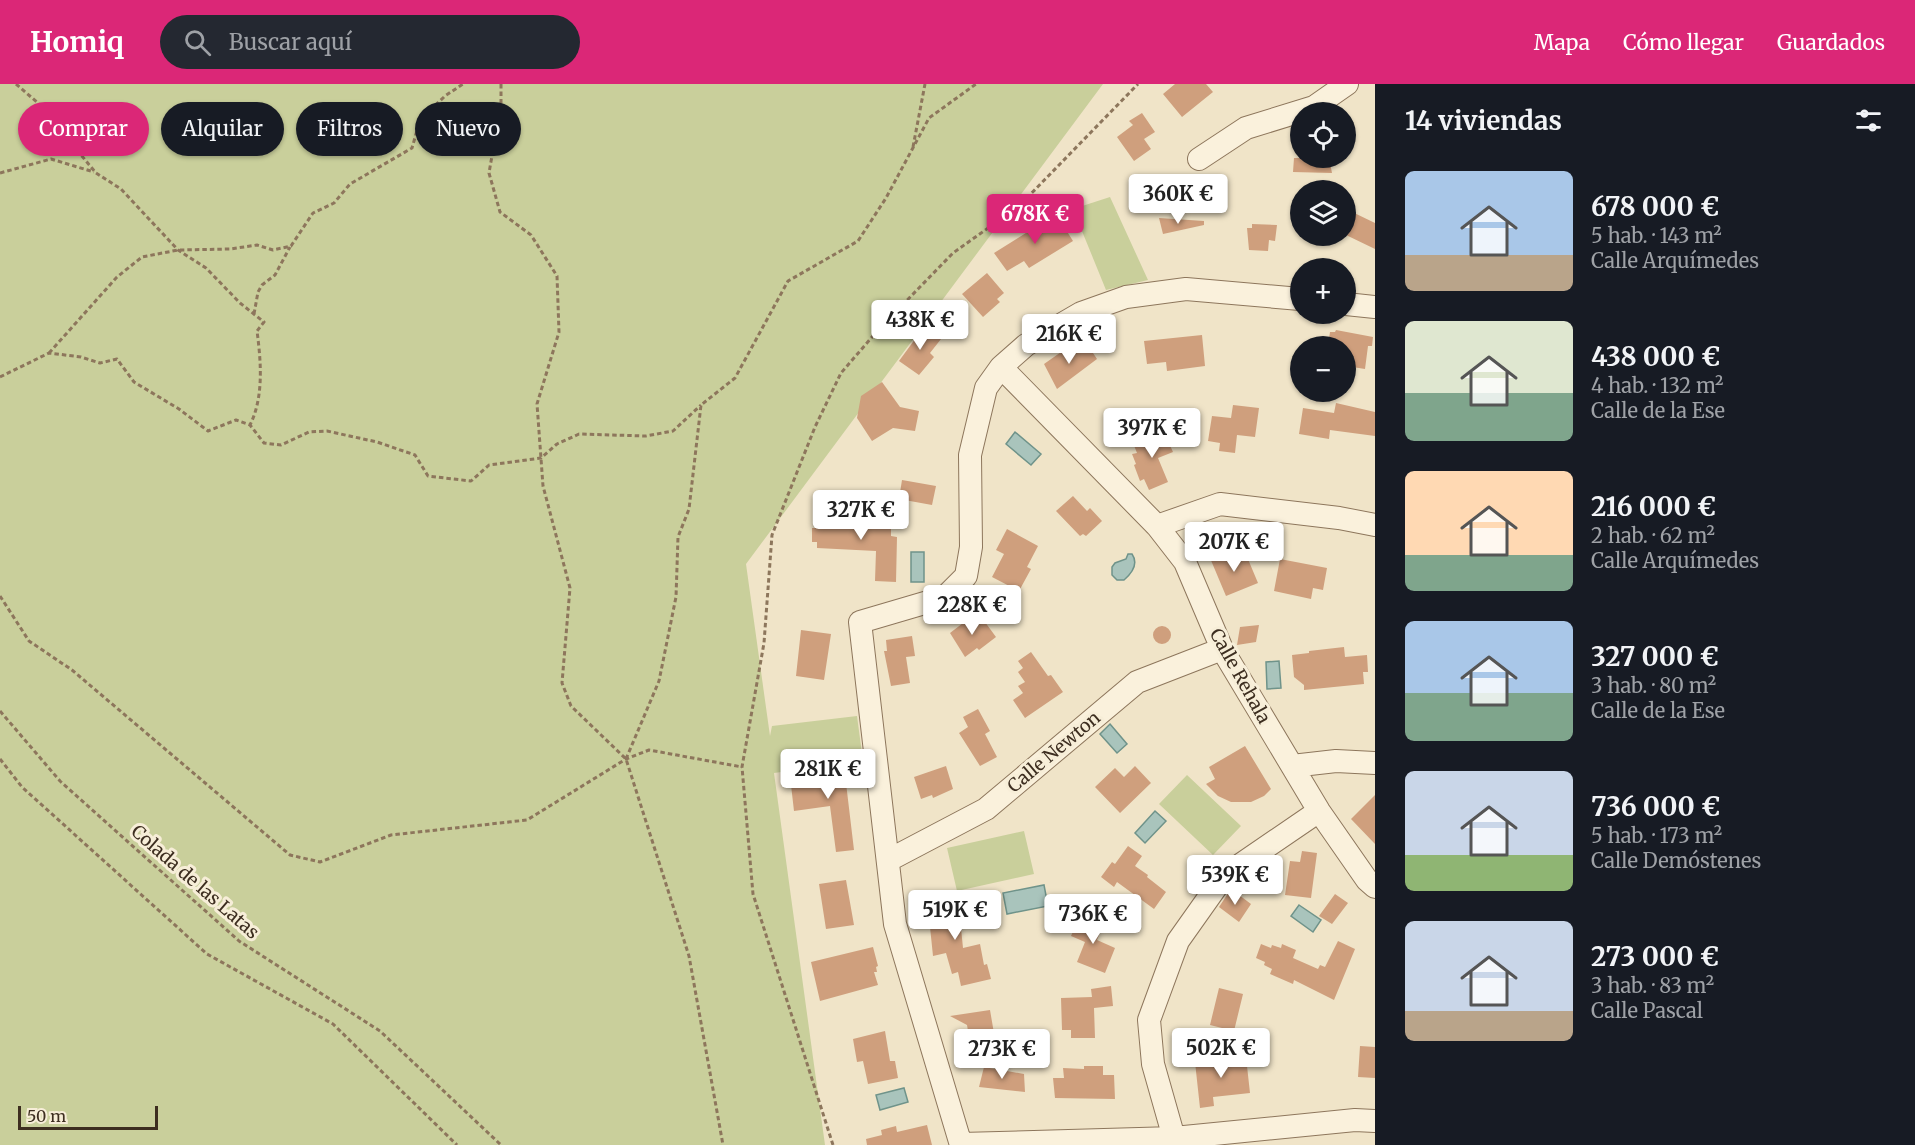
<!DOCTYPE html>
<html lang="es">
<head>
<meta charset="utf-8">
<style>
	:root { --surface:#171b24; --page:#242831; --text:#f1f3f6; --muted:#9ea1a6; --accent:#db2777 }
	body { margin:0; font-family:Merriweather,serif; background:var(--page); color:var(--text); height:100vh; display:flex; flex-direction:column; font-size:22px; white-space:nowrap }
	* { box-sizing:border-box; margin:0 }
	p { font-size:20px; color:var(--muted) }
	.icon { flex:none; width:33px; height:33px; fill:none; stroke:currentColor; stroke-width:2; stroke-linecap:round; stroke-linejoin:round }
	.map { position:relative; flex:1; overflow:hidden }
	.details { display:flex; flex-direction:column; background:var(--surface); width:540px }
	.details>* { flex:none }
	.banner { position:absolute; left:18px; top:18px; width:570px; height:54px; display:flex; gap:12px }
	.fabs { position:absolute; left:1290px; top:18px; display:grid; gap:12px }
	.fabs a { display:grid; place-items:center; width:66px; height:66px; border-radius:50%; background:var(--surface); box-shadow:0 2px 4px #0004; font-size:30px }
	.scale { position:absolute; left:18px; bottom:15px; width:140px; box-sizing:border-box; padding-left:6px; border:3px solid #3d2e20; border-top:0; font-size:16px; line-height:21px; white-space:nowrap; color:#3d2e20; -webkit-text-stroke:4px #f7eed8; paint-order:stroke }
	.price { position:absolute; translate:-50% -51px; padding:0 14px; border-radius:6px; background:#fff; color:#222; font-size:20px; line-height:39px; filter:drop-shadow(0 2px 3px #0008) }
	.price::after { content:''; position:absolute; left:50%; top:36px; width:18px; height:14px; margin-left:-9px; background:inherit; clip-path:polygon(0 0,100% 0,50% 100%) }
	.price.active { background:var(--accent); color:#fff }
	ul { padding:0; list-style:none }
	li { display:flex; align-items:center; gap:18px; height:150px; padding:0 30px }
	li span { display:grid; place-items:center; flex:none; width:168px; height:120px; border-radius:9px; color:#555 }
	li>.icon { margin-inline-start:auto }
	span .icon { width:72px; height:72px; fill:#fffc; stroke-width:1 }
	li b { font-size:26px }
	h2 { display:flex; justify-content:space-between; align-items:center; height:72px; padding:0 30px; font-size:26px }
	.chip { padding:0 21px; border-radius:27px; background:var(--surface); box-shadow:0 2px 4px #0004; font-size:21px; line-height:54px }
	.chip.active { background:var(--accent); color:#fff }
	header { display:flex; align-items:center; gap:36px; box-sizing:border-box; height:84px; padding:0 30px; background:var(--accent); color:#fff }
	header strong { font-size:28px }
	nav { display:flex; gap:33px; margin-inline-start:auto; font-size:21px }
	.search { width:420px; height:54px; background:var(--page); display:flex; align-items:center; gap:15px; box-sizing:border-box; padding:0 21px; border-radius:33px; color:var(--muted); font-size:22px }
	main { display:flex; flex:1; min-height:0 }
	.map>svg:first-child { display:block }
</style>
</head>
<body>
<header>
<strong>Homiq</strong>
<div class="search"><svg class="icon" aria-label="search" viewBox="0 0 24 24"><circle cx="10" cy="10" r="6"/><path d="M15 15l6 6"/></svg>Buscar aquí</div>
<nav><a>Mapa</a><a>Cómo llegar</a><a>Guardados</a></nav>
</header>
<main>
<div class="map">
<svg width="1375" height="1061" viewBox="0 0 1375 1061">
	<rect width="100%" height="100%" fill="#f0e4c8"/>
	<!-- green -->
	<path fill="#c9cf9b" d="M 0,0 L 1103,0 L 746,480 L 770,652 L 772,642 L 857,632 L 863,677 L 774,689 L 825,1061 L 0,1061 Z
		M 1110,113 L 1148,196 L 1106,206 L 1073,125 Z
		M 1187,691 L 1241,742 L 1213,771 L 1159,720 Z
		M 1024,747 L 1034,790 L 957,807 L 947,764 Z"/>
	<!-- water -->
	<path fill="#a9c4bc" stroke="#6f938a" stroke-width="1.5" d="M 1015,348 L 1041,370 L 1031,381 L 1006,360 Z
		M 911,468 L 924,468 L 924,498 L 911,498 Z
		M 1128,470 L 1132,470 C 1139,480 1132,489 1124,496 L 1117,496 L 1112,491 L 1112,483 L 1115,479 L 1126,475 Z
		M 1279,577 L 1281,604 L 1267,605 L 1266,578 Z
		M 1110,640 L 1127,660 L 1117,669 L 1100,650 Z
		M 1155,727 L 1166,737 L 1145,759 L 1135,749 Z
		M 1044,801 L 1048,822 L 1007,830 L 1003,809 Z
		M 1299,821 L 1321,836 L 1313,848 L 1291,832 Z
		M 904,1004 L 908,1018 L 880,1026 L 876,1011 Z"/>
	<!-- building -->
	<path fill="#cf9f7d" d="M 1175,0 L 1206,0 L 1213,8 L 1182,33 L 1163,10 Z
		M 1142,29 L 1155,48 L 1144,55 L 1151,65 L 1134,77 L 1117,53 L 1133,41 L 1129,37 Z
		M 1294,74 L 1329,74 L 1332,89 L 1293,88 Z
		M 1211,100 L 1214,115 L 1171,118 L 1170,109 Z
		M 1346,125 L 1375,139 L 1375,165 L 1346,151 Z
		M 1056,130 L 1073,157 L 1029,184 L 1024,177 L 1007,187 L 994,169 Z
		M 1159,134 L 1204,137 L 1204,141 L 1163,150 Z
		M 1252,140 L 1277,141 L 1275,157 L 1269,156 L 1268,167 L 1249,166 L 1247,144 L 1252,144 Z
		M 987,189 L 1004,209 L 997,215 L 1000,218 L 983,233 L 962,210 Z
		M 924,243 L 941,255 L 930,269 L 934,273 L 919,291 L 899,277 Z
		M 1336,246 L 1373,253 L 1372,262 L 1368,262 L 1365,285 L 1346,282 L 1346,262 L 1328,262 L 1330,248 L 1335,248 Z
		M 1202,251 L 1205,282 L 1167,287 L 1166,278 L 1147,280 L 1144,257 Z
		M 1089,263 L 1097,275 L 1057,305 L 1044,280 L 1064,266 Z
		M 882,298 L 900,323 L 919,327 L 915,347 L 893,344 L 872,357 L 857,334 L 861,312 Z
		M 1336,319 L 1375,328 L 1375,352 L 1330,346 L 1329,355 L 1299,350 L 1303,324 L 1334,329 Z
		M 1233,321 L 1259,324 L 1255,353 L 1237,351 L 1235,369 L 1219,367 L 1220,359 L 1208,357 L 1212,332 L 1231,334 Z
		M 1163,346 L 1173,368 L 1158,374 L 1168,398 L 1149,406 L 1144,395 L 1140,397 L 1134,381 L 1136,380 L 1132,370 L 1137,369 L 1133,359 Z
		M 902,396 L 936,402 L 932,421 L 899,415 Z
		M 1073,412 L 1087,427 L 1090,424 L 1102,437 L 1086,452 L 1083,450 L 1080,452 L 1056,427 Z
		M 819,433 L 891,436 L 891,452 L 897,453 L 896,498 L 875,497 L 876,467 L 817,464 L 817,458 L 812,458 L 812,444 L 819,444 Z
		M 1007,445 L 1038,462 L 1027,483 L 1031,485 L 1019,507 L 992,493 L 1004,470 L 996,466 Z
		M 1225,468 L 1228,475 L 1245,468 L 1258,499 L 1226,512 L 1210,474 Z
		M 1280,475 L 1327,484 L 1323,506 L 1313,504 L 1311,515 L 1274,507 Z
		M 982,534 L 996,553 L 979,566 L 977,564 L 965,573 L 950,549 L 967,536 L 971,542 Z
		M 1259,541 L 1256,558 L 1237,561 L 1240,543 Z
		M1153 551a9 9 0 1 1 18 0a9 9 0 1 1-18 0Z
		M 801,546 L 831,550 L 824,596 L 796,592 Z
		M 912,552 L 915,572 L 906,573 L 910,599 L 891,602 L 884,567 L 887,567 L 886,556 Z
		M 1344,563 L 1345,573 L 1367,571 L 1368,588 L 1363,588 L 1364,600 L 1304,606 L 1304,601 L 1294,593 L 1292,571 L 1309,569 L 1309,567 Z
		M 1031,568 L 1048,592 L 1051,591 L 1063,608 L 1025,634 L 1013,616 L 1023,609 L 1018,602 L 1025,598 L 1018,588 L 1023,584 L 1018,577 Z
		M 978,625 L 990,647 L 985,650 L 997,673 L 980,682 L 959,649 L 968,643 L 963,633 Z
		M 1245,662 L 1271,705 L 1264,712 L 1251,718 L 1231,718 L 1218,712 L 1206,700 L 1215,695 L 1209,683 Z
		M 847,682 L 849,698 L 846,699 L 854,766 L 836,768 L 830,722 L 794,727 L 791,701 L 803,700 L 801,687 Z
		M 946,682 L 953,705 L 933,714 L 932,711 L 921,715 L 914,693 Z
		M 1135,682 L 1151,699 L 1120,729 L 1095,703 L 1115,684 L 1124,693 Z
		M 1375,711 L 1375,760 L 1351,735 Z
		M 1128,762 L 1142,772 L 1135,782 L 1148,791 L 1147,793 L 1166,808 L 1154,825 L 1117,798 L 1114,803 L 1101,793 L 1112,778 L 1115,780 Z
		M 1302,767 L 1317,769 L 1311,814 L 1285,811 L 1290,777 L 1300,778 Z
		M 846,796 L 854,841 L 826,845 L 819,800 Z
		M 1231,805 L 1251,820 L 1239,838 L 1219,823 Z
		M 1335,810 L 1348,819 L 1332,840 L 1319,832 Z
		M 947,811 L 948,820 L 962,818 L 964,834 L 960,834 L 963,864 L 980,860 L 984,881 L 987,880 L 991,895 L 961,902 L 958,888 L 952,890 L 946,869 L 933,872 L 927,814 Z
		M 1080,832 L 1103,842 L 1097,856 L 1115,864 L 1105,889 L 1077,878 L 1085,858 L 1071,852 Z
		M 1338,857 L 1355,865 L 1334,916 L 1294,896 L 1293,900 L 1270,890 L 1272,885 L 1264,881 L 1265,878 L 1256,874 L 1261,860 L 1271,864 L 1272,861 L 1281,864 L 1282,860 L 1296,866 L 1293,874 L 1318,885 L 1320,881 L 1325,883 Z
		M 873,863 L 878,882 L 876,883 L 877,888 L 874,888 L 878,901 L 820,917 L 811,878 Z
		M 1111,902 L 1113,922 L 1094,924 L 1095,954 L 1071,954 L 1071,946 L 1062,946 L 1061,914 L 1092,913 L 1091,905 Z
		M 1219,904 L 1243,910 L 1234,947 L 1210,941 Z
		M 990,926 L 996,961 L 971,965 L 967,941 L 950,932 Z
		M 885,947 L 890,977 L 895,977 L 898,994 L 868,1000 L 863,977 L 857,978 L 853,955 Z
		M 1360,962 L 1375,963 L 1375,994 L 1358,993 Z
		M 1246,973 L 1250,1009 L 1213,1013 L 1214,1022 L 1200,1024 L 1195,978 Z
		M 1084,982 L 1103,982 L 1103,991 L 1114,991 L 1115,1015 L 1055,1014 L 1053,994 L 1064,994 L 1063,984 L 1084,985 Z
		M 984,983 L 1024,990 L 1025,1008 L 979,1003 Z
		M 927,1041 L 932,1061 L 867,1061 L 866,1055 L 882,1051 L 881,1046 L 896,1042 L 897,1048 Z"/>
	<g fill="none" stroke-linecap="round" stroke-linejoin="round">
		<!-- minor casing -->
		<g stroke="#8d765c" stroke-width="24">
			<path id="minor" d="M 1199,75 L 1246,44 L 1314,23 L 1347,0
				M 1346,220 L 1375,223
				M 1001,283 L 1157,442 L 1185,478 L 1222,565 L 1319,727 L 1367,796 L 1375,803
				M 1157,442 L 1220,420 L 1339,434 L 1375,441
				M 1292,682 L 1336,677 L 1375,679
				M 889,776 L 986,725 L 1137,598 L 1222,565
				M 1174,1054 L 1153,980 L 1149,936 L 1178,857 L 1224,792 L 1319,727
				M 961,1060 L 1174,1054 L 1355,1036 L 1375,1037
				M 961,1061 L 895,840 L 860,538 L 945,513 L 966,492 L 971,463 L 970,371 L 986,304 L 1001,283 L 1026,261 L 1081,229 L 1126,213 L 1186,205 L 1300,215"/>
		</g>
		<!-- path -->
		<path stroke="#8d765c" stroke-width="3" stroke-dasharray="4.5 3" stroke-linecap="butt" d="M 16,0 L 38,19 L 96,89 L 121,105 L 178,166 L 206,184 L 240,219 L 264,238 L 257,247 C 261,277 264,313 250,341
			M 501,0 L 501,20 L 489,89 L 500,128 L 531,151 L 557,192 L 559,248 L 537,320 L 543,402 L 570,504 L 562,599 L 571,622 L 626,675 L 689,872 L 723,1061
			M 913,63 L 925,0
			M 0,89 L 51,75 L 94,88
			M 254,230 L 258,208 L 262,201 L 275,191 L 290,163
			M 49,269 L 117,193 L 142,173 L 178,166 L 230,165 L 257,161 L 273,166 L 291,162 L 313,129 L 334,119 L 350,100 L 412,64 L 420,36 L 445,12 L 463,0
			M 0,293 L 49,269 L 81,273 L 100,279 L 117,275 L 134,298 L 179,325 L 208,347 L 236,336 L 250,341 L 264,359 L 281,361 L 309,348 L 327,347 L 377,358 L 415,371 L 428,392 L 471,397 L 489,381 L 541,374 L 557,360 L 579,350 L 646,352 L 673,347 L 701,321
			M 0,512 L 29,557 L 72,586 L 290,771 L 320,778 L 391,751 L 527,736 L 626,675 L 649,666 L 742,683
			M 0,627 L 60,697 L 239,857 L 380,947 L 501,1061
			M 0,675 L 22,703 L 207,870 L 333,940 L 457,1061
			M 626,675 L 659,597 L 676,513 L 678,453 L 689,425 L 701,321 L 735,294 L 788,197 L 858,157 L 886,114 L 929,34 L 976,0
			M 833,1061 L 753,810 L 742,683 L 764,559 L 772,451 L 815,343 L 841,289 L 879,245 L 953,169 L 1019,122 L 1138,0"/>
		<!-- minor -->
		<use href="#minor" stroke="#faf1dc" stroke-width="22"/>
	</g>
	<g text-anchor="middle" stroke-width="6" stroke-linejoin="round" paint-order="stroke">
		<!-- street labels -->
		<g font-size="18" fill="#3d2e20" stroke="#f7eed8">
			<text transform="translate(1240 592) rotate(61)" y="6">Calle Rehala</text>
			<text transform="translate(1054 668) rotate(-40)" y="6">Calle Newton</text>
			<text transform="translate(195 798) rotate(41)" y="6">Colada de las Latas</text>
		</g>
	</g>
</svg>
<div class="fabs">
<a><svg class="icon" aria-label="locate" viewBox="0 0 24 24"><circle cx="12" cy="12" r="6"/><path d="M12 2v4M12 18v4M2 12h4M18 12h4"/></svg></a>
<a><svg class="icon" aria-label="layers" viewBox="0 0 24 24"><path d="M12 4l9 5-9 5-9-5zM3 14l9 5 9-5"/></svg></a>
<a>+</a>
<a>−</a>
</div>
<div class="scale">50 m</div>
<b class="price" style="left:1178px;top:141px">360K €</b>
<b class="price active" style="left:1035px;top:161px">678K €</b>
<b class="price" style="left:920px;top:267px">438K €</b>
<b class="price" style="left:1069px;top:281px">216K €</b>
<b class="price" style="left:1152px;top:375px">397K €</b>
<b class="price" style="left:861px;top:457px">327K €</b>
<b class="price" style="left:1234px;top:489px">207K €</b>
<b class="price" style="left:972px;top:552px">228K €</b>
<b class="price" style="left:828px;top:716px">281K €</b>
<b class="price" style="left:1235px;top:822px">539K €</b>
<b class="price" style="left:955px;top:857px">519K €</b>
<b class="price" style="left:1093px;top:861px">736K €</b>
<b class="price" style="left:1221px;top:995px">502K €</b>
<b class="price" style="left:1002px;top:996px">273K €</b>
<div class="banner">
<a class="chip active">Comprar</a>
<a class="chip">Alquilar</a>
<a class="chip">Filtros</a>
<a class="chip">Nuevo</a>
</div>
</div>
<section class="details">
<h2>14 viviendas<svg class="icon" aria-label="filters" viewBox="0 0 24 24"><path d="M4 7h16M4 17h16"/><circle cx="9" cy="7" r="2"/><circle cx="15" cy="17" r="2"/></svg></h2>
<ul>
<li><span style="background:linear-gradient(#a9c7e8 70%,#b9a48a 0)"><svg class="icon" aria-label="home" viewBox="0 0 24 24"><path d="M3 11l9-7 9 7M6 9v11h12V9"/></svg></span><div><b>678 000 €</b><p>5 hab. · 143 m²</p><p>Calle Arquímedes</p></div></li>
<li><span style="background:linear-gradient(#dfe7d0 60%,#7fa58c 0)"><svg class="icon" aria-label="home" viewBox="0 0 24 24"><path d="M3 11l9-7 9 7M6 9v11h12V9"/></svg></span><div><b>438 000 €</b><p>4 hab. · 132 m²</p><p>Calle de la Ese</p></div></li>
<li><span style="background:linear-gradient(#ffd9b3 70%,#7fa58c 0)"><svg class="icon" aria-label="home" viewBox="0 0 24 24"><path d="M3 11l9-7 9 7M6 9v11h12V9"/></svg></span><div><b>216 000 €</b><p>2 hab. · 62 m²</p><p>Calle Arquímedes</p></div></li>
<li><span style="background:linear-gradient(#a9c7e8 60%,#7fa58c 0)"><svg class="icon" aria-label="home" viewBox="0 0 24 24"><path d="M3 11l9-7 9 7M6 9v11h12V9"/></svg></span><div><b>327 000 €</b><p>3 hab. · 80 m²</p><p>Calle de la Ese</p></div></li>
<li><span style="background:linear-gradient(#c9d6e8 70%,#8fb573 0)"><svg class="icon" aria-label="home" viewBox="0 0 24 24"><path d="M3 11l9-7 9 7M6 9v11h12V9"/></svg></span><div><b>736 000 €</b><p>5 hab. · 173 m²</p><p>Calle Demóstenes</p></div></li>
<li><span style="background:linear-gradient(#c9d6e8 75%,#b9a48a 0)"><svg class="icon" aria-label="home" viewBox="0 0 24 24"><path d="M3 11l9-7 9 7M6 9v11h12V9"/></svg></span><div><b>273 000 €</b><p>3 hab. · 83 m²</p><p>Calle Pascal</p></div></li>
</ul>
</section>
</main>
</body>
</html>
